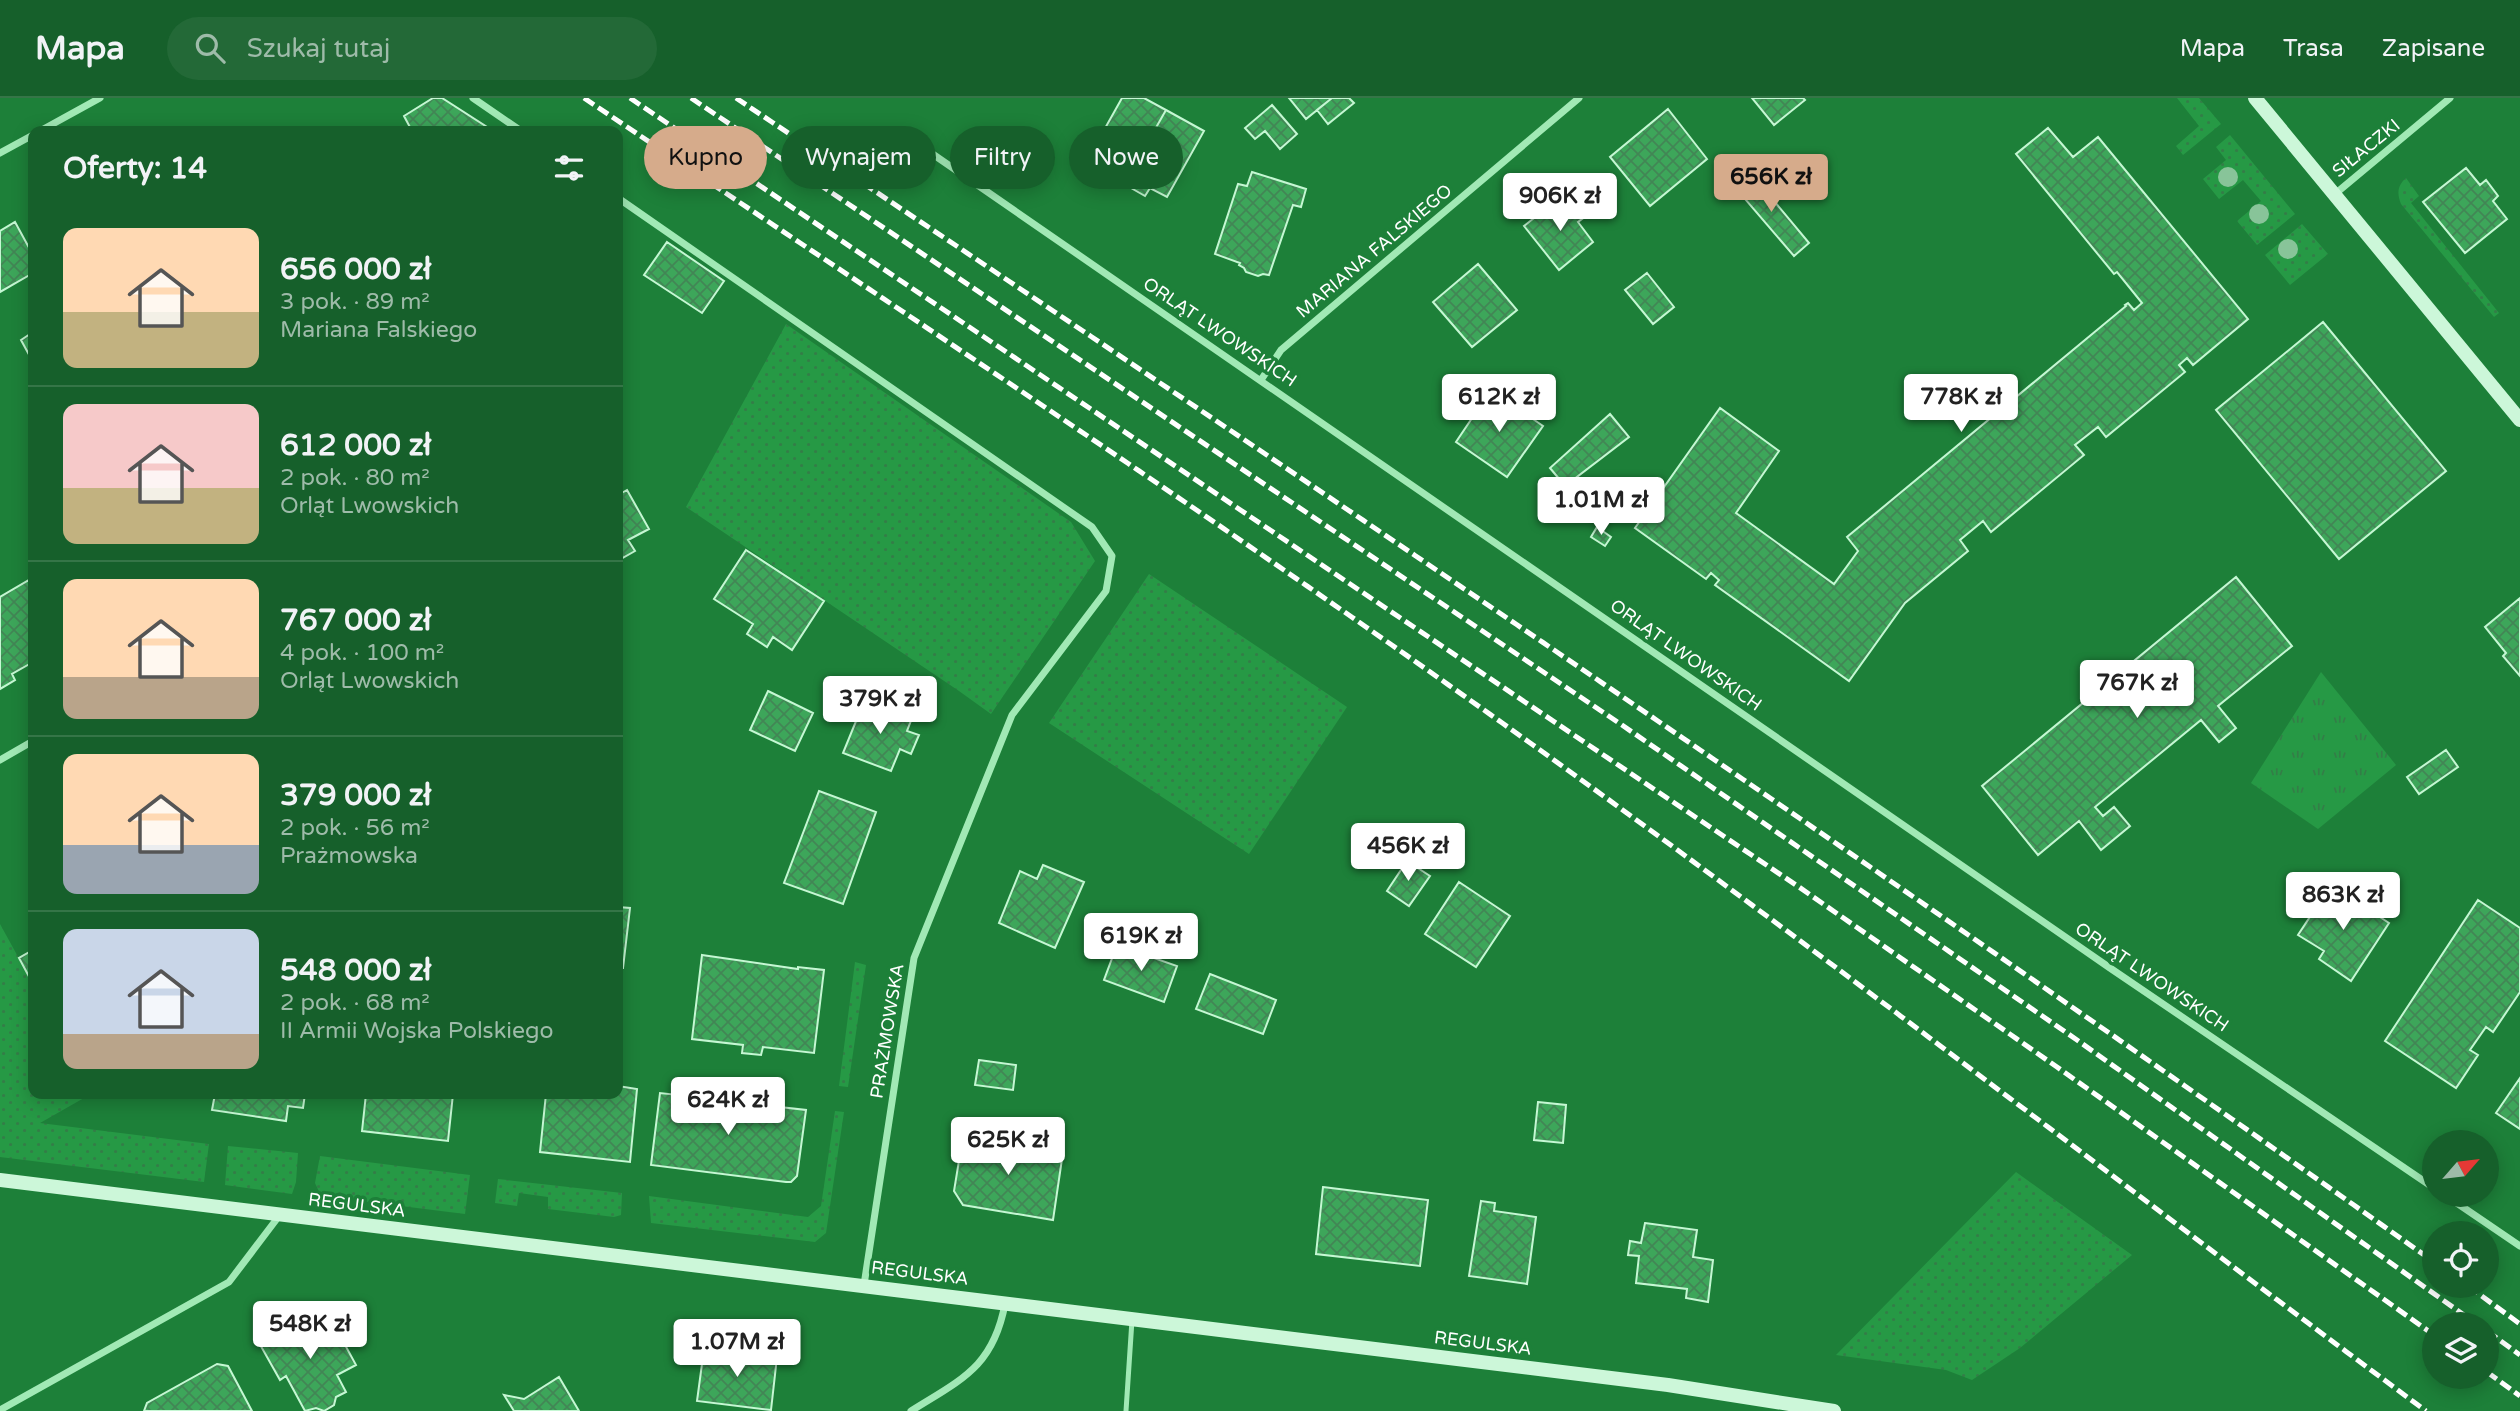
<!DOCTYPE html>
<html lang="pl">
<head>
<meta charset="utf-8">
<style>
	:root { --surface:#16602b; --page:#236937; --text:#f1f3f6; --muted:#9ebba9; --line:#357547; --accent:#d6ab8b }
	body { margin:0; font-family:"Varela Round",sans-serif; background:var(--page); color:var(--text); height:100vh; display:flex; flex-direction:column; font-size:26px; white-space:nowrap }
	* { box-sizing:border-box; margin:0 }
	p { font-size:23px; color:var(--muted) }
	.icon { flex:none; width:38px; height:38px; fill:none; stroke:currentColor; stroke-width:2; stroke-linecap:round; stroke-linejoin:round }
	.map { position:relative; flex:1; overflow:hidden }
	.drawer { position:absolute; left:28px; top:28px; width:595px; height:973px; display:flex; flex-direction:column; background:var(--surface); border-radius:14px; box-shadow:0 4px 18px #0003 }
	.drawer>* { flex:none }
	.top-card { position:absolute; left:644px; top:28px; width:665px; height:63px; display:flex; gap:14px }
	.needle { width:46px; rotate:62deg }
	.controls { position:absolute; left:2422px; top:1032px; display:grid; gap:14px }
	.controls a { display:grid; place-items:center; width:77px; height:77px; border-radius:50%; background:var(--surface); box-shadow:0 4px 18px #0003; font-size:35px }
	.price { position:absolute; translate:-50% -60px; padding:0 16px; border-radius:7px; background:#fff; color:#222; font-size:23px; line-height:46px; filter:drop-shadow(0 2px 4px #0008) }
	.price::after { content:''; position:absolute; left:50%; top:42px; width:21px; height:16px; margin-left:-10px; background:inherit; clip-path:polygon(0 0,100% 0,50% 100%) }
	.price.current { background:var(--accent); color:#111 }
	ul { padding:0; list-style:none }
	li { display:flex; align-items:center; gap:21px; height:175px; padding:0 35px }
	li+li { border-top:2px solid var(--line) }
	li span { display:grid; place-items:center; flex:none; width:196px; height:140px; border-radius:14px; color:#555 }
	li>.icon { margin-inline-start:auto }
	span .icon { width:84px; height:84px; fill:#fffc; stroke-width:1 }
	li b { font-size:30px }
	h2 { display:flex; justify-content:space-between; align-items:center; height:84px; padding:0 35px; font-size:30px }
	.tag { padding:0 24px; border-radius:32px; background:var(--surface); box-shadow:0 4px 18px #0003; font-size:24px; line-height:63px }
	.tag.current { background:var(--accent); color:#111 }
	header { display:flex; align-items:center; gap:42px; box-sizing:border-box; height:98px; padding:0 35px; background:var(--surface); border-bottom:2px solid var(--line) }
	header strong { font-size:33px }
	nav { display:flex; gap:38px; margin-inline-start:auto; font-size:24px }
	.search { width:490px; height:63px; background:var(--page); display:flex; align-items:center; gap:18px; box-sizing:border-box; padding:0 24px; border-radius:38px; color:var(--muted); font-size:26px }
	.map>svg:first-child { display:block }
</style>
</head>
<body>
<header>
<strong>Mapa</strong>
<div class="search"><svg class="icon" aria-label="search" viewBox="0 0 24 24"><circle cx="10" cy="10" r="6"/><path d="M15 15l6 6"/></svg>Szukaj tutaj</div>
<nav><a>Mapa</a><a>Trasa</a><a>Zapisane</a></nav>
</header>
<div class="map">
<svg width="2520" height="1313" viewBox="0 0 2520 1313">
	<defs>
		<pattern id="grass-dots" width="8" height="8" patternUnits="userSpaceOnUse" patternTransform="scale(1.75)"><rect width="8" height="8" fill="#269945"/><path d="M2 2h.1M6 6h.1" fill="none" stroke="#337e47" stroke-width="1.8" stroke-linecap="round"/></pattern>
		<pattern id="park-tufts" width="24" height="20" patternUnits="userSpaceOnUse" patternTransform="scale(1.75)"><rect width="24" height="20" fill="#269945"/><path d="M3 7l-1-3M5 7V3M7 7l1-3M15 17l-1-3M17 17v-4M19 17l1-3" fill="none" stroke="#337e47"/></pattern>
		<pattern id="building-cross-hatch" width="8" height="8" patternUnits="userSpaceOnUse" patternTransform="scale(1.75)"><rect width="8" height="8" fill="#3da65a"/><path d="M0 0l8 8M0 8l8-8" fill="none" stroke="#428655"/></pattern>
	</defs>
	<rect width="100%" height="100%" fill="#1d8039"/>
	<!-- grass -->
	<path fill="url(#grass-dots)" d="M 2177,0 L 2199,0 L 2221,26 L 2183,57 L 2176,48 L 2199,28 Z
		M 2230,37 L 2295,116 L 2257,147 L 2237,123 L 2261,103 L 2243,82 L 2219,101 L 2203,81 L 2226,62 L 2216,49 Z
		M 2406,80 L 2419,98 L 2411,105 L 2499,215 L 2494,219 L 2401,106 C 2397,96 2397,88 2406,80 Z
		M 2302,126 L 2328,156 L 2290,187 L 2265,157 Z
		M 786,226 L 1071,424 L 1095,463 L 991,616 L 959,593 L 686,409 Z
		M 1149,476 L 1347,609 L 1249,756 L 1049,625 Z
		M 0,826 L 33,886 L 33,996 L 91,996 L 40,1025 L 209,1046 L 204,1084 L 0,1059 Z
		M 855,864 L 866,867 L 848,989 L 839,988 Z
		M 835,1013 L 844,1014 L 826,1135 L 815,1144 L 651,1125 L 649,1098 L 808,1119 L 821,1108 Z
		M 228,1048 L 298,1055 L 296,1084 L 292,1096 L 225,1087 Z
		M 320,1058 L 470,1077 L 465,1116 L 321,1098 L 315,1085 Z
		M 2016,1074 L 2132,1157 L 2020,1250 L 1972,1282 L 1946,1272 L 1836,1257 Z
		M 498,1081 L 622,1095 L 621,1117 L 614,1119 L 548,1111 L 548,1099 L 519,1095 L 517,1108 L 495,1105 Z"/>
	<!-- park -->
	<path fill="url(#park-tufts)" d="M 2321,574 L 2396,667 L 2318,731 L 2251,685 Z"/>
	<!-- building -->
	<path fill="url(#building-cross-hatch)" stroke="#c5f7d3" stroke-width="2" d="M 433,0 L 442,0 L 487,29 L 480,33 L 412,33 L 404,18 Z
		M 1122,0 L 1144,0 L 1166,12 L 1124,86 L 1104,75 L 1108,67 L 1090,57 Z
		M 1289,0 L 1332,0 L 1306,21 Z
		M 1332,0 L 1349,0 L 1354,5 L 1328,26 L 1317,12 Z
		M 1752,0 L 1803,0 L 1805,2 L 1774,27 Z
		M 1272,7 L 1297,36 L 1280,51 L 1265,33 L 1255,41 L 1245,30 Z
		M 1668,11 L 1707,61 L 1650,108 L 1610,59 Z
		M 1166,12 L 1204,33 L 1167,99 L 1150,90 L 1145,98 L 1124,86 Z
		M 2048,30 L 2073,59 L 2098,39 L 2248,221 L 2193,267 L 2187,260 L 2179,267 L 2185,274 L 2106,339 L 2098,329 L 2075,347 L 2084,357 L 1991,434 L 1983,423 L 1960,442 L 1968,453 L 1905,505 L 1849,583 L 1715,487 L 1719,482 L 1711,475 L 1706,481 L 1635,430 L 1720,310 L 1779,353 L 1736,415 L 1834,486 L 1858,453 L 1847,439 L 2126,208 L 2125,207 L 2128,205 L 2134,212 L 2142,205 L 2117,174 L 2114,176 L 2016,56 Z
		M 2466,70 L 2480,87 L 2486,82 L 2498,98 L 2493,103 L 2507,121 L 2465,155 L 2423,104 Z
		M 1252,74 L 1306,91 L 1301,109 L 1293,107 L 1269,177 L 1263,176 L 1258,178 L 1246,174 L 1244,170 L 1239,167 L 1240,165 L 1215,156 L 1238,86 L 1247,88 Z
		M 1750,74 L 1809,145 L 1794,158 L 1733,87 Z
		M 1558,101 L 1566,110 L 1574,104 L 1586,118 L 1578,124 L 1593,144 L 1559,172 L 1524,128 Z
		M 15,124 L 33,157 L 33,175 L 0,194 L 0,133 Z
		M 667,144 L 724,183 L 702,215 L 644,177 Z
		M 1478,166 L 1517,212 L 1472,249 L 1433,204 Z
		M 1647,175 L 1674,209 L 1653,226 L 1625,192 Z
		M 2323,224 L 2446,373 L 2339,461 L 2216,312 Z
		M 33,234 L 33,264 L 21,242 Z
		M 1491,292 L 1543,328 L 1507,379 L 1456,344 Z
		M 1610,316 L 1629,339 L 1565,388 L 1550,370 Z
		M 627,392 L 649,431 L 628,442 L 635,453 L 621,461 L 618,470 L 618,397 Z
		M 1597,429 L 1611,439 L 1605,448 L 1591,439 Z
		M 746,452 L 824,503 L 792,552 L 773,539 L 767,549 L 747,536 L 753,526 L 714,501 Z
		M 2236,479 L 2292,548 L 2218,608 L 2236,630 L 2219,644 L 2201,622 L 2095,709 L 2103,718 L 2114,709 L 2130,728 L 2101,752 L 2079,723 L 2038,757 L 1982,688 Z
		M 29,482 L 33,490 L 33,564 L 12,576 L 15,582 L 0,591 L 0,499 Z
		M 2520,500 L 2520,578 L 2503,558 L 2506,555 L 2485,529 Z
		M 768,593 L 813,615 L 795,653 L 750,632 Z
		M 865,601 L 912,620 L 907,633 L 919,637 L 911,656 L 900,651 L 891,673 L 843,655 Z
		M 2446,652 L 2458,669 L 2419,696 L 2407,679 Z
		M 819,693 L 876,714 L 843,806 L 784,785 Z
		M 1407,763 L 1430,778 L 1409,808 L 1387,793 Z
		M 1043,767 L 1084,784 L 1055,850 L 999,825 L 1020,773 L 1037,781 Z
		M 1459,784 L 1510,818 L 1476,869 L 1425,836 Z
		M 2331,787 L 2389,825 L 2351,883 L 2319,861 L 2324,853 L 2298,837 Z
		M 2478,802 L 2520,830 L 2520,894 L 2493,934 L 2486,929 L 2470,952 L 2478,957 L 2456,990 L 2385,943 Z
		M 618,809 L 630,810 L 623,870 L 618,870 Z
		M 1117,847 L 1177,868 L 1164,904 L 1104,882 Z
		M 33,852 L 33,886 L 19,860 Z
		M 702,857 L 798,871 L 798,869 L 824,872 L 814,955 L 763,949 L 761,957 L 742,955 L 743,947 L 692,941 Z
		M 1210,876 L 1276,902 L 1263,936 L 1196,911 Z
		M 979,962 L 1016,967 L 1013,992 L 975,987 Z
		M 2520,980 L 2520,1031 L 2496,1015 Z
		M 618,988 L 637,991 L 630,1064 L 540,1054 L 546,996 L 618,996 Z
		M 687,990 L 702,992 L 702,1000 L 806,1012 L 797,1078 L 791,1084 L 786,1084 L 651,1067 L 660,995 L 687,998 Z
		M 215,996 L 305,996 L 303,1010 L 288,1008 L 286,1023 L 212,1012 Z
		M 366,996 L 453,996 L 448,1043 L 362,1033 Z
		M 1538,1004 L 1566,1007 L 1563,1045 L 1534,1042 Z
		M 963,1038 L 1023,1046 L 1023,1047 L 1063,1054 L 1053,1122 L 963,1107 L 954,1093 Z
		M 1323,1089 L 1428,1102 L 1420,1168 L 1316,1156 Z
		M 1481,1103 L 1495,1105 L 1494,1113 L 1536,1119 L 1527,1186 L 1469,1178 Z
		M 1645,1125 L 1697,1132 L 1693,1159 L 1713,1162 L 1708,1204 L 1686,1200 L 1687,1191 L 1636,1185 L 1639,1158 L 1628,1157 L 1630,1143 L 1641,1145 Z
		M 326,1212 L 356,1267 L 337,1277 L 346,1294 L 336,1299 L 334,1307 L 324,1313 L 316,1310 L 305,1313 L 286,1278 L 280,1282 L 258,1243 L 282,1230 L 285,1235 Z
		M 704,1251 L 777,1259 L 771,1312 L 697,1303 Z
		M 217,1266 L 228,1268 L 252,1313 L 144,1313 L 147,1305 Z
		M 559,1279 L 579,1313 L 514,1313 L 504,1297 L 524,1301 Z"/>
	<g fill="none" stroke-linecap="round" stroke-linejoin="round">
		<!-- lane -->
		<path stroke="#a1e9b5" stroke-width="5" d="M 1126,1313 L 1132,1222"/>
		<!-- street -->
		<path stroke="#a1e9b5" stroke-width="7" d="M 473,0 L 521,33
			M 40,33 L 100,0
			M 921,48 L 2110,870 L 2434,1090
			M 0,55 L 33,37
			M 2335,96 L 2450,0
			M 618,100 L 1092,429 L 1112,458 L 1106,493 L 1012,617 L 914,860 L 864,1187
			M 1261,282 L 1281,252 L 1579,0
			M 0,662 L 33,643
			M 2445,1097 L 2520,1148
			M 0,1312 L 229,1184 L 279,1118
			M 911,1313 C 962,1281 993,1269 1005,1206"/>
		<!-- secondary -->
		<path stroke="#ccf7d9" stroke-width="14" d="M 2255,0 L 2520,322
			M 0,1082 L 1668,1287 L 1834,1313"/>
		<!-- rail -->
		<path stroke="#fff" stroke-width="5" stroke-dasharray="12 5" stroke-linecap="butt" d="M 584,0 C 902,214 1222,424 1533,647 C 1835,864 2128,1092 2426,1313
			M 630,0 L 1799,789 L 2057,969 L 2434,1237
			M 691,0 L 1622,627 L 2077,942 L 2478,1227
			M 736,0 C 1306,382 1875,766 2434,1164
			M 2468,1188 L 2520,1226
			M 2487,1233 L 2520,1257
			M 2487,1274 L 2520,1298"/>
	</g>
	<!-- trees -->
	<g fill="#88c499">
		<circle cx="2228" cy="79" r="10"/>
		<circle cx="2259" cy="116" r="10"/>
		<circle cx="2288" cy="151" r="10"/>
	</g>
	<g text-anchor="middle" stroke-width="7" stroke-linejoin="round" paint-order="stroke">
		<!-- street labels -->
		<g font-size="18" fill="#fff" stroke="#1d8039">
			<text transform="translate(2366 50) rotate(-39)" y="6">SIŁACZKI</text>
			<text transform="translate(1374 153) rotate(-40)" y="6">MARIANA FALSKIEGO</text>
			<text transform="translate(1220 234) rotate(34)" y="6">ORLĄT LWOWSKICH</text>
			<text transform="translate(1686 557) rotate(35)" y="6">ORLĄT LWOWSKICH</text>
			<text transform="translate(2152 879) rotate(34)" y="6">ORLĄT LWOWSKICH</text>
			<text transform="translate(887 933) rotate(-81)" y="6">PRAŻMOWSKA</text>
			<text transform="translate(357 1107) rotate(7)" y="6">REGULSKA</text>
			<text transform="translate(920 1175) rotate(7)" y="6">REGULSKA</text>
			<text transform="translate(1483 1245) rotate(7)" y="6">REGULSKA</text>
		</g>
	</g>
</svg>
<div class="controls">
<a><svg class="needle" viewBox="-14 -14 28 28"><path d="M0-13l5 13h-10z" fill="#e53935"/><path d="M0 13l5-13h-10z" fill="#9ebba9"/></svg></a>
<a><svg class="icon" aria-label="locate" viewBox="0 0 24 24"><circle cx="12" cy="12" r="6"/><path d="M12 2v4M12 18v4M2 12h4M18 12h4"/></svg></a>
<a><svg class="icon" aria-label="layers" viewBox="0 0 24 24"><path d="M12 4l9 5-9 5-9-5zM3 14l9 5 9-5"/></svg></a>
</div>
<b class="price current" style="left:1771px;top:116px">656K zł</b>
<b class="price" style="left:1560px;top:135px">906K zł</b>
<b class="price" style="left:1499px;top:336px">612K zł</b>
<b class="price" style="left:1961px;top:336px">778K zł</b>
<b class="price" style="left:1601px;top:439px">1.01M zł</b>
<b class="price" style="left:2137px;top:622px">767K zł</b>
<b class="price" style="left:880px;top:638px">379K zł</b>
<b class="price" style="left:1408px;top:785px">456K zł</b>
<b class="price" style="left:2343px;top:834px">863K zł</b>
<b class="price" style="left:1141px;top:875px">619K zł</b>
<b class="price" style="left:728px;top:1039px">624K zł</b>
<b class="price" style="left:1008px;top:1079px">625K zł</b>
<b class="price" style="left:310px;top:1263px">548K zł</b>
<b class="price" style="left:737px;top:1281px">1.07M zł</b>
<div class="top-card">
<a class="tag current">Kupno</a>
<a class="tag">Wynajem</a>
<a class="tag">Filtry</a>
<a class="tag">Nowe</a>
</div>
<section class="drawer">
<h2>Oferty: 14<svg class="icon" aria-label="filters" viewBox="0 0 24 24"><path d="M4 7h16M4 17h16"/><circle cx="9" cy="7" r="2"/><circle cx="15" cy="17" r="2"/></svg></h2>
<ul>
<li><span style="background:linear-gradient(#ffd9b3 60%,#c2b280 0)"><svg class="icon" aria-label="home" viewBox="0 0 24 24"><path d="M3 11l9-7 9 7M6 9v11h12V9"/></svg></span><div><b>656 000 zł</b><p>3 pok. · 89 m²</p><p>Mariana Falskiego</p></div></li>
<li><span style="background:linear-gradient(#f6c9c9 60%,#c2b280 0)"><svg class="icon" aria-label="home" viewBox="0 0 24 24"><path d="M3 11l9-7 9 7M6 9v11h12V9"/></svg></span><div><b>612 000 zł</b><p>2 pok. · 80 m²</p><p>Orląt Lwowskich</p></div></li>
<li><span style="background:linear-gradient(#ffd9b3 70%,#b9a48a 0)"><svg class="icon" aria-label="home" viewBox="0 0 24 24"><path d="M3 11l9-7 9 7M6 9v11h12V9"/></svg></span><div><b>767 000 zł</b><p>4 pok. · 100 m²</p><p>Orląt Lwowskich</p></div></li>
<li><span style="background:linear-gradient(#ffd9b3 65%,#9aa5b1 0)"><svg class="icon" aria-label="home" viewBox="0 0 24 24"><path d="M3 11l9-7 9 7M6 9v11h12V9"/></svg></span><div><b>379 000 zł</b><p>2 pok. · 56 m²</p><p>Prażmowska</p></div></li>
<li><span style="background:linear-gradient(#c9d6e8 75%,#b9a48a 0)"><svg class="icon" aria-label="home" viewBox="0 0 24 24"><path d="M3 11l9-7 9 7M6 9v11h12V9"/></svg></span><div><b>548 000 zł</b><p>2 pok. · 68 m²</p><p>II Armii Wojska Polskiego</p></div></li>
</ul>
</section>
</div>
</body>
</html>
